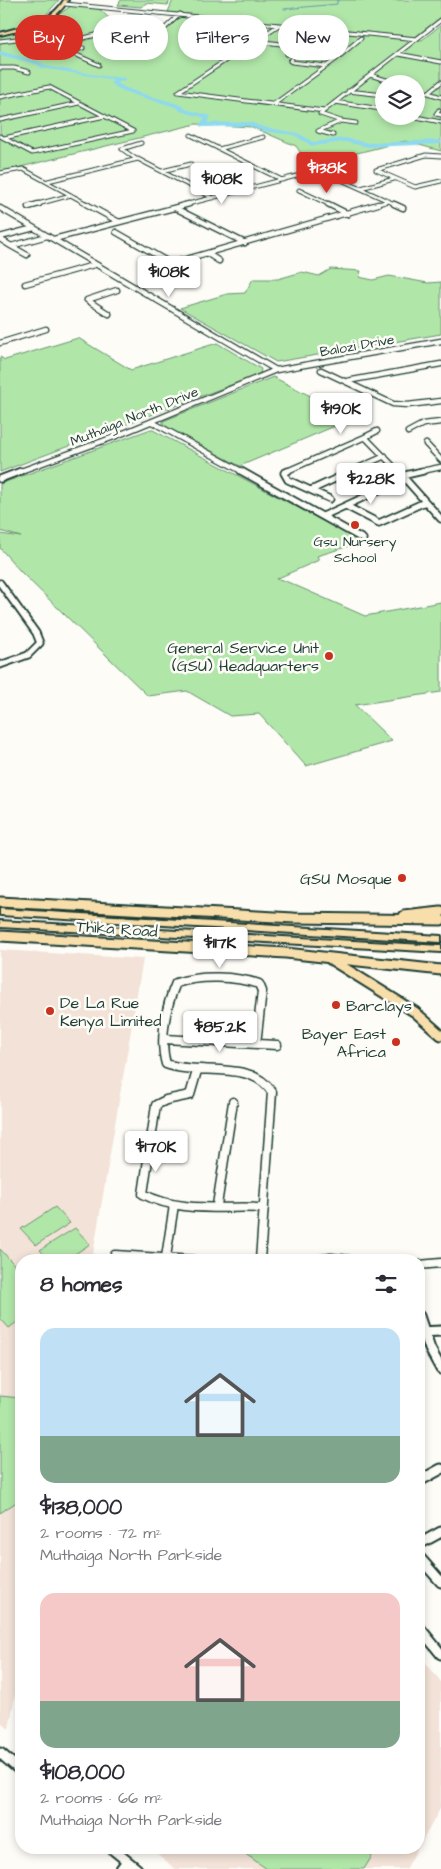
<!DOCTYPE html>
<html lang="en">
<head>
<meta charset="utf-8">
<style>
	:root { --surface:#fff; --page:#f2f2f3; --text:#2b2b33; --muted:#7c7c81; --accent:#d93025 }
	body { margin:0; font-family:"Architects Daughter",sans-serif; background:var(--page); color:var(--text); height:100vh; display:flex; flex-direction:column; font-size:19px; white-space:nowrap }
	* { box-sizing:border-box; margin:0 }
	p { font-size:16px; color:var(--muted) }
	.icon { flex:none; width:28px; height:28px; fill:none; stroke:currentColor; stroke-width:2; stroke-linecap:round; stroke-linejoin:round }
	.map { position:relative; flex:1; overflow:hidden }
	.panel { position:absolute; left:15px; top:1254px; width:410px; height:600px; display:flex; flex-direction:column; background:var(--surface); border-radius:20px; box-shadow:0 2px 8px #0003 }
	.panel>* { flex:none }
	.hud { position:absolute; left:15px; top:15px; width:411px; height:45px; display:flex; gap:10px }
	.buttons { position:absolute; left:375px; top:75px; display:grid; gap:10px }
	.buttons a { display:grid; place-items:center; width:50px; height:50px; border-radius:50%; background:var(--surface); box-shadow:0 2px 8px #0003; font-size:25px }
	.price { position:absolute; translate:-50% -42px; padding:0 11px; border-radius:5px; background:#fff; color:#222; font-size:16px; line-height:32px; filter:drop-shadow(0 1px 2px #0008) }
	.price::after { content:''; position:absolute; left:50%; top:30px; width:15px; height:11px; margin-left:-8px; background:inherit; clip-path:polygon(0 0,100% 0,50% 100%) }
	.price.selected { background:var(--accent); color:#fff }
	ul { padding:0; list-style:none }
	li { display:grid; align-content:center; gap:10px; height:265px; padding:0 25px }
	li span { display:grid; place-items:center; height:155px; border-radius:15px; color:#555 }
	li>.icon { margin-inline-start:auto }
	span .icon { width:90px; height:90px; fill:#fffc; stroke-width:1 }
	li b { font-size:21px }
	h2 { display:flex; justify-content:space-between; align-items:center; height:60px; padding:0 25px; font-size:21px }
	.pill { padding:0 18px; border-radius:22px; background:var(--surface); box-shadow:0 2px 8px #0003; font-size:18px; line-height:45px }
	.pill.selected { background:var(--accent); color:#fff }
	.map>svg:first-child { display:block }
</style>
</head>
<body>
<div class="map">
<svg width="441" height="1869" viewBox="0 0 441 1869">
	<rect width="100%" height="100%" fill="#fdfcf7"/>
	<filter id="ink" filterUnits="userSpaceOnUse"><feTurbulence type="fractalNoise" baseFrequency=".02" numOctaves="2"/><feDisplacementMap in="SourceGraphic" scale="10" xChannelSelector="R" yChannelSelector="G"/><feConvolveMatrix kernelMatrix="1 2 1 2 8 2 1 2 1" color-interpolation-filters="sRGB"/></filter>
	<g filter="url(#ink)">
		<!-- built -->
		<path fill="#f2e2d7" d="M 0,950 L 143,959 L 92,1260 L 21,1260 L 21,1662 L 9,1729 L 0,1721 Z
			M 419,1654 L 441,1682 L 441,1807 L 419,1847 Z
			M 154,1848 L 418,1848 L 406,1869 L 175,1869 L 153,1850 Z"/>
		<!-- green -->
		<path fill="#b1e6a9" stroke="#68926e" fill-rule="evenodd" d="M 0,0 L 59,0 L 44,17 L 0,34 Z
			M 121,0 L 170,0 L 168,5 L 146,3 L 141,7 L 118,5 Z
			M 173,0 L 441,0 L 441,17 L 415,37 L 168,12 Z
			M 71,6 L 97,7 L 110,19 L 142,23 L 146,34 L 159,35 L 182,16 L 422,40 L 441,25 L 441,151 L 405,141 L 309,165 L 296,146 L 252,127 L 196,124 L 0,172 L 0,36 L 48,22 ZM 384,84 L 416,84 L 416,116 L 384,116 Z
			M 331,269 L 361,271 L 359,277 L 373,280 L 389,276 L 428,283 L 441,282 L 441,334 L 276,362 L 180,308 L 227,294 L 245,293 L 253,279 L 278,279 L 302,272 L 319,276 Z
			M 78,338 L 131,370 L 217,343 L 261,369 L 260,374 L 0,472 L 0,357 L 5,360 Z
			M 273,377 L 354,418 L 240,466 L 163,426 L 163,421 Z
			M 151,429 L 362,542 L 317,556 L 319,560 L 276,579 L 283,580 L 365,616 L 441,602 L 441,692 L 355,705 L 392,741 L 306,766 L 259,714 L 230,716 L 187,691 L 148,696 L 21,572 L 0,548 L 0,534 L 21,537 L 0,531 L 0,484 Z
			M 55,1207 L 70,1223 L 36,1245 L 21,1229 Z
			M 75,1228 L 90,1244 L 66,1260 L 49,1260 L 40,1250 Z
			M 0,1249 L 21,1272 L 21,1319 L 9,1328 L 0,1318 Z
			M 0,1396 L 21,1398 L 21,1499 L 0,1513 Z
			M 237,1848 L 377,1848 L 364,1869 L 267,1869 Z"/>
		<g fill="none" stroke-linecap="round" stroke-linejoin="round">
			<!-- stream -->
			<path stroke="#629ba4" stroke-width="1" d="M 284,9 L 337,4 L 337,0 L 340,0"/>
			<!-- river -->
			<path fill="#8ed9ee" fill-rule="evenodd" d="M 0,51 L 40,62 L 46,66 L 103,76 L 125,78 L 125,80 L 117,83 C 134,94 163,98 183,106 L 185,109 L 211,116 L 207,123 L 250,122 L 263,127 L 298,133 L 313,142 L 345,138 L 368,143 L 441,140 L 441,144 L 368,147 L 345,142 L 312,146 L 294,135 L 262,131 L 249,126 L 202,127 L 199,125 L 205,118 L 180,111 L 178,108 C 159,101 124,95 110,83 L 115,80 L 42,68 L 36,64 L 0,55 Z"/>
			<!-- minor-far4 casing -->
			<g stroke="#1f3d34" stroke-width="5">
				<path id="minor-far4" d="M 65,4 L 279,25
					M 161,32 L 180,14
					M 0,41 L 50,35 L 68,42 L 120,29 L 117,25
					M 255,41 L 343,51
					M 68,42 L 83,48 L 70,52 L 99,65
					M 287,54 L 298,46
					M 398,54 L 441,62
					M 292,59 L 290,61 L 292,62 L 326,66
					M 0,68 L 14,68 L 29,72
					M 370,75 L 399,84
					M 416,89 L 441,97
					M 348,91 L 384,95
					M 428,93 L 441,82
					M 0,97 L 49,87 L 133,131 L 32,153 L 0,136
					M 335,102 L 381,109
					M 274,104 L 335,60 L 361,38
					M 439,110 L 436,114 L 441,115
					M 324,111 L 178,92 L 279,25 L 417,39
					M 411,116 L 441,122
					M 0,120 L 79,103
					M 341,121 L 356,123
					M 191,135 L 282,180
					M 333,135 L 318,131 L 341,121 L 320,114 L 441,20
					M 4,138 L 105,116
					M 219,149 L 263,137
					M 441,156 L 426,155 L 376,170 L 415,187 L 441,181
					M 136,159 L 122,149 L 141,143
					M 162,171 L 191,164
					M 0,173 L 23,169 L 89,205
					M 48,181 L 138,159 L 213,198
					M 361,188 L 394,179
					M 299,190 L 330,205
					M 34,205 L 71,195
					M 184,205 L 312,172 L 326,173 L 397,205
					M 374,205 L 389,201"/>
			</g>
			<!-- minor-far3 casing -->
			<g stroke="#1f3d34" stroke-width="7">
				<path id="minor-far3" d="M 86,204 L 119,222
					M 328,204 L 348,214
					M 394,204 L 403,208
					M 28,207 L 39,204
					M 0,208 L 276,370
					M 175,208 L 245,243
					M 116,232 L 172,264
					M 0,237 L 34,228
					M 0,239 L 11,246 L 47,236
					M 54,239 L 189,204
					M 11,246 L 27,255
					M 208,254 L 219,261
					M 148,270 L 378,204
					M 25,284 L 94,265
					M 109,314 L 87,300 L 117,290
					M 0,343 L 46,329
					M 321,370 L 393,404 L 408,405 L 441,401
					M 347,381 L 441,364
					M 152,422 L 243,472
					M 408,432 L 423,424 L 441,422
					M 365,437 L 377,431
					M 426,444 L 441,460
					M 18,472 L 114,437 L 276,370 L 441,341
					M 285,472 L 365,437 L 399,472
					M 349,472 L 385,456
					M 417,472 L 441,467"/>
			</g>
			<!-- minor-far2 casing -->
			<g stroke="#1f3d34" stroke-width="9">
				<path id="minor-far2" d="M 241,471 L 363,539
					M 288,471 L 284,473 L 288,480 L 330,499
					M 398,471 L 441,519
					M 401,476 L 423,471
					M 0,479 L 21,471
					M 311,490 L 352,471
					M 346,506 L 379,523 L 425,502
					M 323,516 L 404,479
					M 0,583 L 36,633 L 40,643 L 28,655 L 0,665"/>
			</g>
			<!-- minor-far1 casing -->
			<g stroke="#1f3d34" stroke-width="11">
				<path id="minor-far1" d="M 164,1039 L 277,1045
					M 256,1044 L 262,991 L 259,984 C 235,976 200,975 176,983 C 166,1006 159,1039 166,1064 C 199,1076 251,1059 272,1092 L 260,1260
					M 197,1071 L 190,1095 L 166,1100 L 156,1105 L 143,1194 C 178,1213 226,1206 264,1208
					M 217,1205 L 233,1102
					M 115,1255 L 193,1260
					M 166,1257 L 174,1205
					M 316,1260 L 331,1258 L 349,1260
					M 419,1265 L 441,1263"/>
			</g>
			<!-- minor casing -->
			<g stroke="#1f3d34" stroke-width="13">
				<path id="minor" d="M 419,1316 L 430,1349 L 441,1369
					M 419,1332 L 441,1331
					M 419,1481 L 441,1469
					M 419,1544 L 441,1532
					M 419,1557 L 441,1582
					M 419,1627 L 441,1654
					M 0,1753 L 21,1771
					M 111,1848 L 137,1869
					M 121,1869 L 127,1861"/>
			</g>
			<!-- major casing -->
			<g stroke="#1f3d34" stroke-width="13">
				<path id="major" d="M 0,902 L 294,918 L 441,920
					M 404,916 L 441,912
					M 0,936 L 286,953 L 441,970
					M 330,959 L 415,1012 L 441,1035"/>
			</g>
			<!-- highway casing -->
			<g stroke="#1f3d34" stroke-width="4">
				<path id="highway" d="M 64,0 L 68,0 C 54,25 26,29 0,35 L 0,33 C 23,26 51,23 64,0 Z
					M 8,899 L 11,900 L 13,902 L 11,904 L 0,906 L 0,900 Z
					M 0,909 L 441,936 L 441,942 L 0,915 Z
					M 0,921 L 441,946 L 441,952 L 0,927 Z
					M 0,933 L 5,934 L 6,936 L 5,938 L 0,939 Z"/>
			</g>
			<!-- minor-far4 -->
			<use href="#minor-far4" stroke="#fdfcf7" stroke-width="3"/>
			<!-- minor-far3 -->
			<use href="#minor-far3" stroke="#fdfcf7" stroke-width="4.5"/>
			<!-- minor-far2 -->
			<use href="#minor-far2" stroke="#fdfcf7" stroke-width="5.5"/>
			<!-- minor-far1 -->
			<use href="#minor-far1" stroke="#fdfcf7" stroke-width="8"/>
			<!-- minor -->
			<use href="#minor" stroke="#fdfcf7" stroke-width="9"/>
			<!-- major -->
			<use href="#major" stroke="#f8deab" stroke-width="9"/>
			<!-- highway -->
			<use href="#highway" fill="#f8deab" fill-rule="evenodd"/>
		</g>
	</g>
	<!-- markers -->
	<g fill="#c8321e" stroke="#fdfcf7" stroke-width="2">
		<circle cx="355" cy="525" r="5"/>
		<circle cx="329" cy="656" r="5"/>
		<circle cx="402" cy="878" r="5"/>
		<circle cx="336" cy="1005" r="5"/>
		<circle cx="50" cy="1011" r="5"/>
		<circle cx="396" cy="1042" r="5"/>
	</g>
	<g text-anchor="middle" stroke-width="5" stroke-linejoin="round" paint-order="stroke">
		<!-- far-street labels -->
		<g font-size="14" fill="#1f3d34" stroke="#fdfcf7">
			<text transform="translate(357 345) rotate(-10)" y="5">Balozi Drive</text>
			<text transform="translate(134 416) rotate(-22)" y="5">Muthaiga North Drive</text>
		</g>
		<!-- far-poi labels -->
		<g font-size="14" fill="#1f3d34" stroke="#fdfcf7">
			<text x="355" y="546">Gsu Nursery<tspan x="355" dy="16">School</tspan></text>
		</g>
		<!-- poi labels -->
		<g font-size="16" fill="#1f3d34" stroke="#fdfcf7" text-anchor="end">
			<text x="319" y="653">General Service Unit<tspan x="319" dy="18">(GSU) Headquarters</tspan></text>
			<text x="392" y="884">GSU Mosque</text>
			<text x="60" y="1008" text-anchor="start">De La Rue<tspan x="60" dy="18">Kenya Limited</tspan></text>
			<text x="346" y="1011" text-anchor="start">Barclays</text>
			<text x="386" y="1039">Bayer East<tspan x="386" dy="18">Africa</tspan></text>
		</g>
		<!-- street labels -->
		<g font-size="16" fill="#1f3d34" stroke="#fdfcf7">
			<text transform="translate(117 928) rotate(4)" y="6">Thika Road</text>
		</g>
	</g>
</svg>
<div class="buttons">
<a><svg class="icon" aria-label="layers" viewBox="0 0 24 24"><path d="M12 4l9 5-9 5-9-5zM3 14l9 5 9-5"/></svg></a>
</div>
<b class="price selected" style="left:327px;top:194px">$138K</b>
<b class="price" style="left:222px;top:205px">$108K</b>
<b class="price" style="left:169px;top:298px">$108K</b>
<b class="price" style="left:341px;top:435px">$190K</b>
<b class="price" style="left:371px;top:505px">$228K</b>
<b class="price" style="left:220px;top:969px">$117K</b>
<b class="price" style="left:220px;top:1053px">$85.2K</b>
<b class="price" style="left:156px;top:1173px">$170K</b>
<div class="hud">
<a class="pill selected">Buy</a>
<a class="pill">Rent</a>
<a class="pill">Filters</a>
<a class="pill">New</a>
</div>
<section class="panel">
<h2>8 homes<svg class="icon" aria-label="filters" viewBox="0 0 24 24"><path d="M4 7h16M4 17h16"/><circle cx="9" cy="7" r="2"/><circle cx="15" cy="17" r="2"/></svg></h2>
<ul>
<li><span style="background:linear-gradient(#bfe0f5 70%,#7fa58c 0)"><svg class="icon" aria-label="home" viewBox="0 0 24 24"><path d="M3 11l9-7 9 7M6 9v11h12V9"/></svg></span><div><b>$138,000</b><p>2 rooms · 72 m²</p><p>Muthaiga North Parkside</p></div></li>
<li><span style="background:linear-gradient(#f6c9c9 70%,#7fa58c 0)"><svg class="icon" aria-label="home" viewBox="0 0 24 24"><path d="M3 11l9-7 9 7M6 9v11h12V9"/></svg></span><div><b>$108,000</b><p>2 rooms · 66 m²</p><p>Muthaiga North Parkside</p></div></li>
</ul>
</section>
</div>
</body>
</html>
